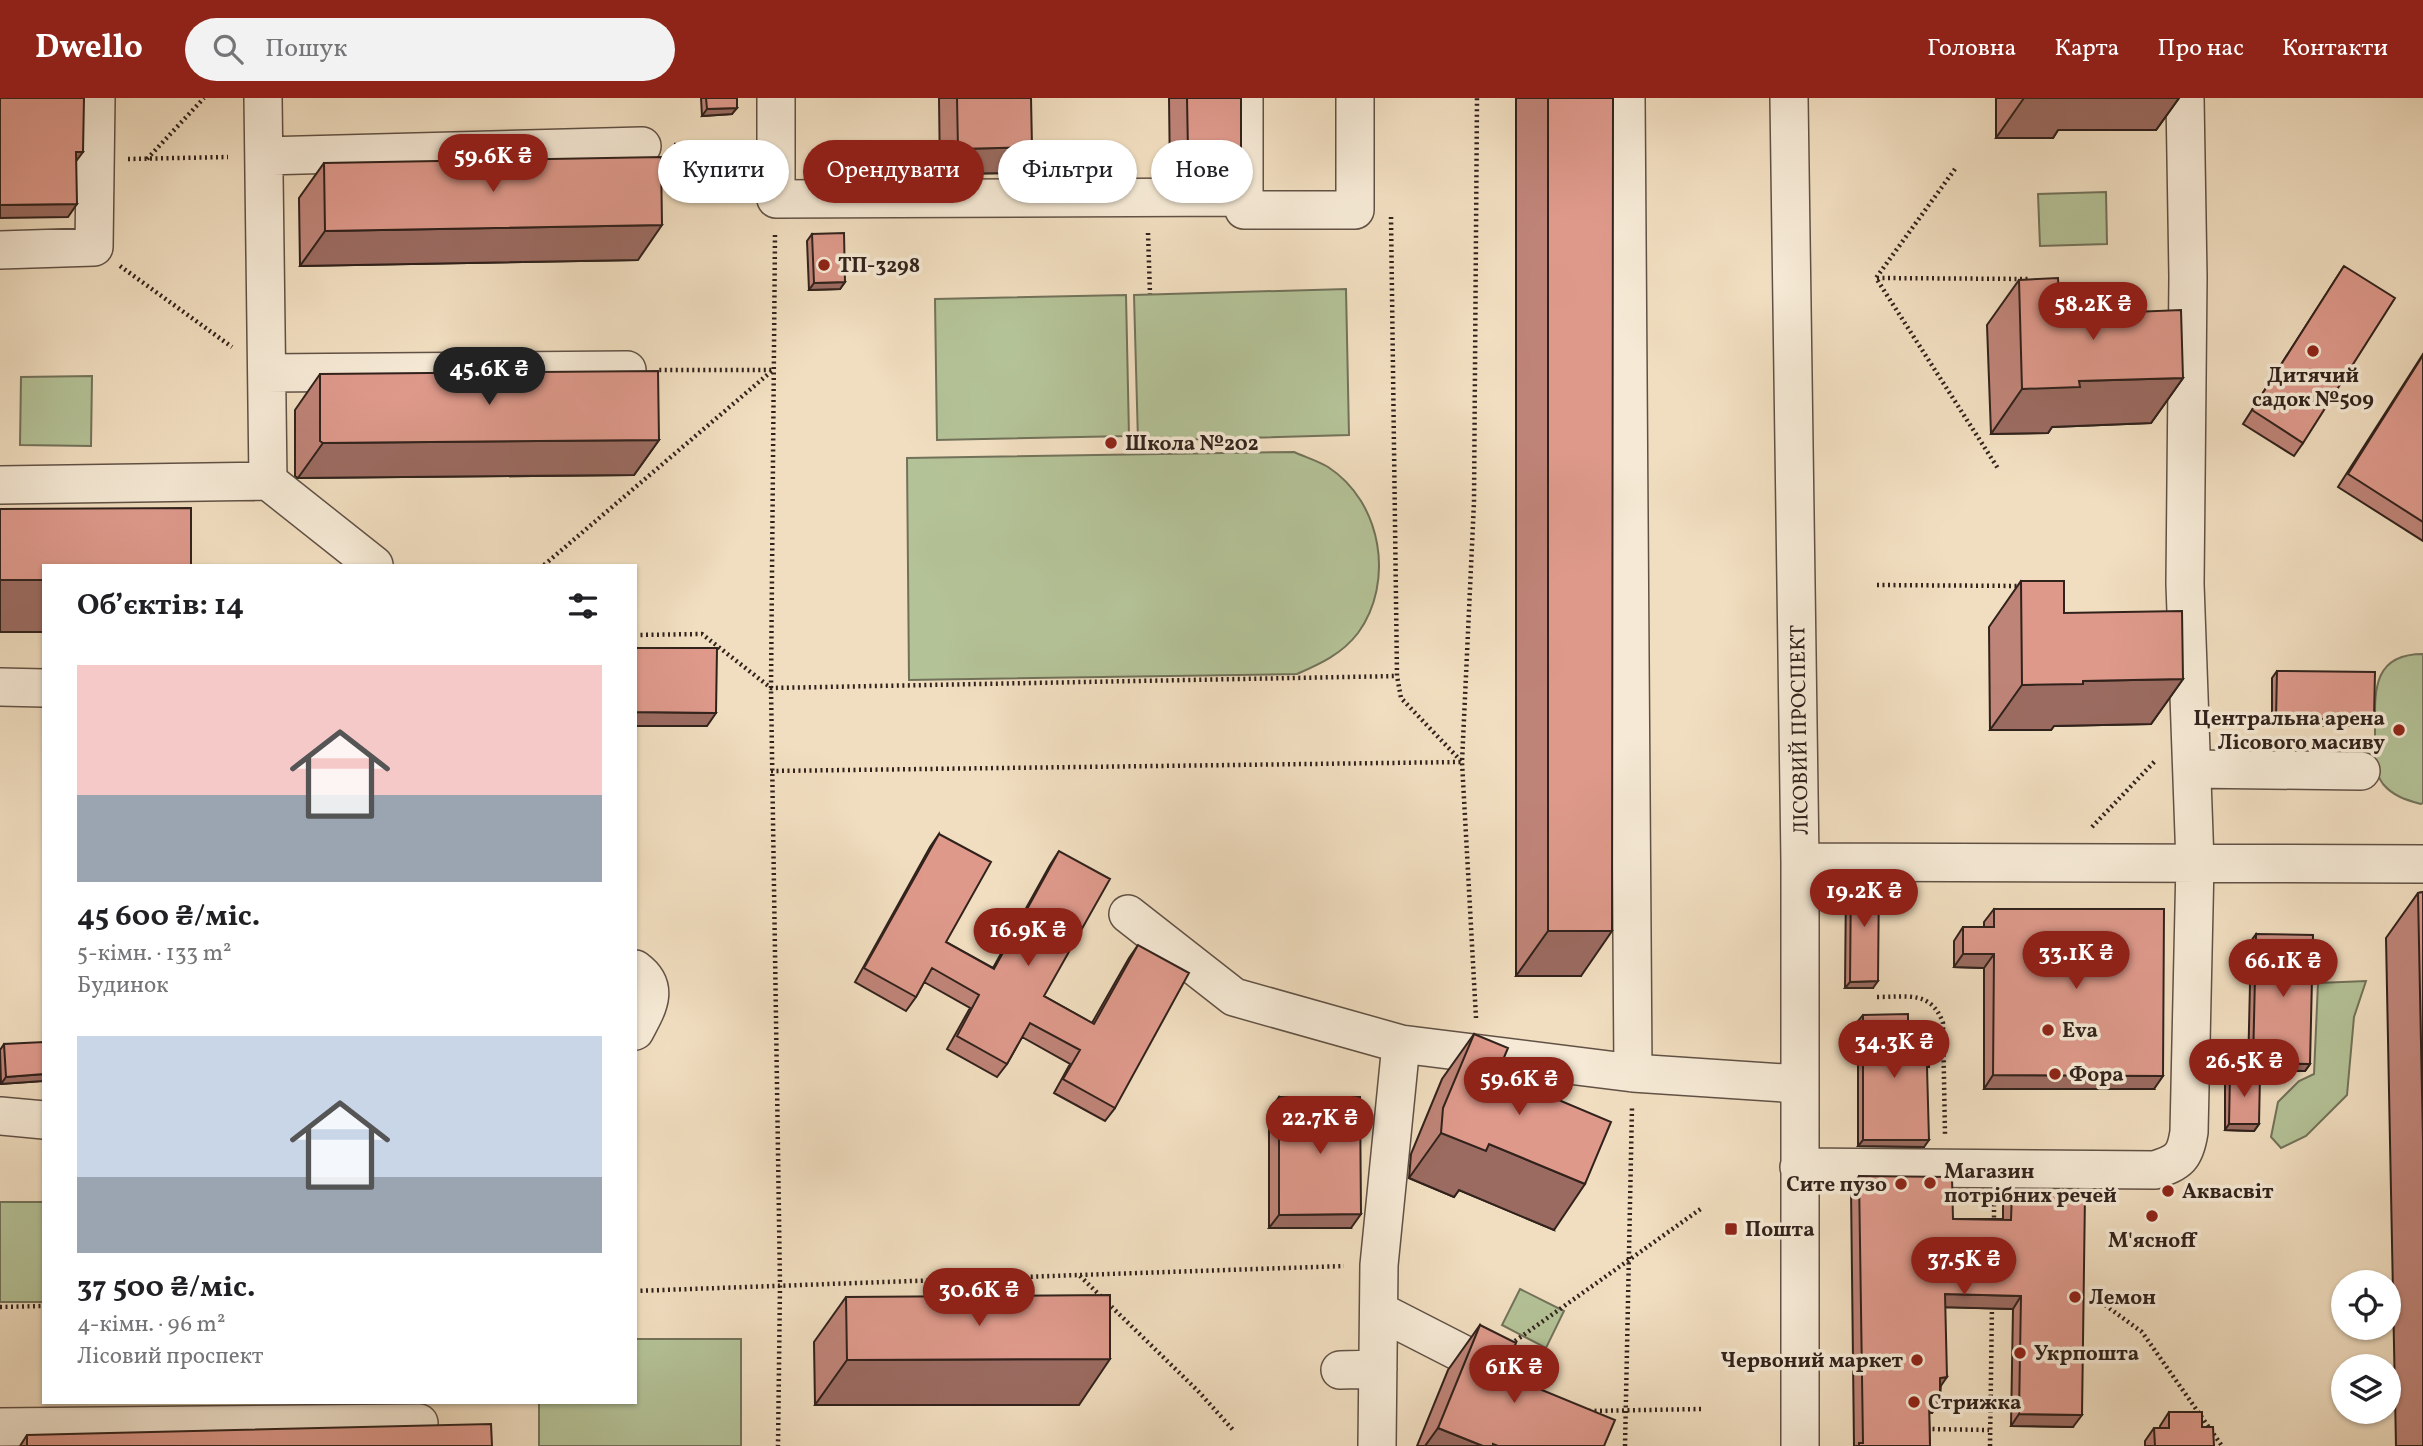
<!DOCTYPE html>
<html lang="uk">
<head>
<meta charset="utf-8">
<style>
	:root { --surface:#fff; --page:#f2f2f2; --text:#202124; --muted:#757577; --accent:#8f2418 }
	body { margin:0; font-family:Vollkorn,serif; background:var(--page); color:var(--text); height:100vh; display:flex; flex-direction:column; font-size:26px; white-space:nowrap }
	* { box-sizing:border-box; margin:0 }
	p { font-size:23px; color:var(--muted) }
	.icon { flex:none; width:38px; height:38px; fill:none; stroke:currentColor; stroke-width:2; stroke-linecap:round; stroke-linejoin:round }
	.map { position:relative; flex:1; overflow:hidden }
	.sheet { position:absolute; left:42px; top:466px; width:595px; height:840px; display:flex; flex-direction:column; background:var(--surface); border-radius:0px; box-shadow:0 2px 5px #0004 }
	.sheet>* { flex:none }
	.guide { position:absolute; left:658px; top:42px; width:665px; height:63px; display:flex; gap:14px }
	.controls { position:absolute; left:2331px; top:1172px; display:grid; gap:14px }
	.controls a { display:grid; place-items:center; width:70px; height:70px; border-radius:50%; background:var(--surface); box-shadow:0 2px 5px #0004; font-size:35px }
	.price { position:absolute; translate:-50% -60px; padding:0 16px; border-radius:24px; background:var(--accent); color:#fff; font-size:23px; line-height:46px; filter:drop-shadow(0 2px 4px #0008) }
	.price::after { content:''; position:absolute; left:50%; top:42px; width:21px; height:16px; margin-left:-10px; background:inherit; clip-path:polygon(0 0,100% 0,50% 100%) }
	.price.current { background:#222; color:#fff }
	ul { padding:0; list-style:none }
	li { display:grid; align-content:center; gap:14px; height:371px; padding:0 35px }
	li span { display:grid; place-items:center; height:217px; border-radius:0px; color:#555 }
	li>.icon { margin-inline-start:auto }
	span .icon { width:126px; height:126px; fill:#fffc; stroke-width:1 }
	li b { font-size:30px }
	h2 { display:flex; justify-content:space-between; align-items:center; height:84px; padding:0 35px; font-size:30px }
	.tag { padding:0 24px; border-radius:32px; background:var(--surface); box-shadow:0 2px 5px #0004; font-size:24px; line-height:63px }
	.tag.current { background:var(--accent); color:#fff }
	header { display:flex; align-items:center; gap:42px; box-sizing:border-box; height:98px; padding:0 35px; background:var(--accent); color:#fff }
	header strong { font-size:33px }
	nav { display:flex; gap:38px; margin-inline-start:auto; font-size:24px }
	.search { width:490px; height:63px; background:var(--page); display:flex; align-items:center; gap:18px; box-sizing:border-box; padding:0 24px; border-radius:38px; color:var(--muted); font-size:26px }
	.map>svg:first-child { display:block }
</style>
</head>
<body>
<header>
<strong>Dwello</strong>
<div class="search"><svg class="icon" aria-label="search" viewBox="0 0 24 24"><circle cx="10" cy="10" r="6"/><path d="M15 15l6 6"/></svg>Пошук</div>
<nav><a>Головна</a><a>Карта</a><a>Про нас</a><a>Контакти</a></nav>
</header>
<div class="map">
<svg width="2423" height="1348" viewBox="0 0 2423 1348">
	<rect width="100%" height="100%" fill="#f1dec0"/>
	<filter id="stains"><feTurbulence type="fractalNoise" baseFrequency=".00286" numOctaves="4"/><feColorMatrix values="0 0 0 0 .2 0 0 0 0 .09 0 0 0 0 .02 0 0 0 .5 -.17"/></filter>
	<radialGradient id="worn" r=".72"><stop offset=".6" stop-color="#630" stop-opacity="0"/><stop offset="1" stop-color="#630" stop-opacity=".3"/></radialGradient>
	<!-- green -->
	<path fill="#b4c297" stroke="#72725a" stroke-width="2" d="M 2106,94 L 2107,146 L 2040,148 L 2038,96 Z
		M 1346,191 L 1349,337 L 1138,343 L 1134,197 Z
		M 1126,197 L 1129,338 L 937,342 L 935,201 Z
		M 92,278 L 91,348 L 20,347 L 21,279 Z
		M 1294,354 C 1305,359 1318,363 1328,369 C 1382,404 1395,484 1358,535 C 1342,556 1320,566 1297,576 L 909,582 L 907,360 Z
		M 2423,556 L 2423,705 L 2421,706 C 2406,702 2393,698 2383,686 C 2372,671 2375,652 2375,634 C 2375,595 2371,556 2423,556 Z
		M 2366,883 L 2354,919 L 2347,997 L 2306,1038 L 2281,1050 L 2271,1039 L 2278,1004 L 2299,983 L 2314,976 L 2318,885 Z
		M 0,1104 L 44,1104 L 44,1204 L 0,1204 Z
		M 1520,1191 L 1564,1213 L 1546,1250 L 1502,1227 Z
		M 635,1241 L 741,1241 L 741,1348 L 539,1348 L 539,1304 L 635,1304 Z"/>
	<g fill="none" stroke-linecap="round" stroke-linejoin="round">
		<!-- minor casing -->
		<g stroke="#615145" stroke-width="40">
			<path id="minor" d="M 263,0 L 268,383
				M 776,0 L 776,101 L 1244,99
				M 1244,0 L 1244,112 L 1355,112 L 1355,0
				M 1626,0 L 1633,975
				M 1789,0 L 1800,764 L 1800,1348
				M 264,58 L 642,48
				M 0,152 L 94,149 L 96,0
				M 267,275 L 627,272
				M 0,387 L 268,383 L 374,467
				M 0,589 L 44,590
				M 2192,671 L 2361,673
				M 1800,764 L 2423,766
				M 1128,816 L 1234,899 L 1401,946
				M 635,871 C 661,890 647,910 635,933
				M 0,1018 L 44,1022
				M 1799,1069 L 2155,1072 C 2179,1064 2185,1060 2189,1034 L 2195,765 L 2185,486 L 2188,179 L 2185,0
				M 1379,1213 L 1506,1278
				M 1340,1272 L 1378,1271
				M 0,1329 L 419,1325
				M 1377,1348 L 1379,1167 L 1401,946 L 1633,975 L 1799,986"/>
		</g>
		<!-- path -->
		<path stroke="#31221c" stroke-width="4.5" stroke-dasharray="2 3.5" stroke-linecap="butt" d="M 674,47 L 742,46
			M 128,61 L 228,59
			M 147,61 L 204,0
			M 1955,71 L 1876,180 L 1999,372
			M 1391,119 L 1397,578 L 1401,600 L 1462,664
			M 1148,135 L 1150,196
			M 775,137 L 771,590 L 780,1187 L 778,1348
			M 120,168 L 232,249
			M 1877,180 L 2030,181
			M 544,467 L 773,272 L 659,272
			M 1877,487 L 2023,488
			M 635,537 L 702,536 L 771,590 L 1397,578
			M 771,673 L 1462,664
			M 2092,729 L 2156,662
			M 1877,899 C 1907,899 1931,892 1943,925 L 1945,1037
			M 1476,920 L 1462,664 L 1474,404 L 1477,0
			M 1994,1125 L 1994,1106
			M 1080,1177 L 1344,1168
			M 635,1193 L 1079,1177 L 1198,1293 L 1234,1333
			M 2105,1207 L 2142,1234 L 2222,1348
			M 0,1209 L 44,1208
			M 1515,1243 L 1702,1110
			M 1589,1313 L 1701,1311
			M 1927,1331 L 1989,1332
			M 1625,1348 L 1632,1009
			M 1990,1348 L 1992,1207"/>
		<!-- minor -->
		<use href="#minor" stroke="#f6ead6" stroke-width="37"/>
	</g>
	<!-- wall -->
	<path fill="#bf8478" stroke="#31221c" stroke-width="2" d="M 701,0 L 737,0 L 732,16 L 702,18 Z
		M 939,0 L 1031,0 L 1014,75 L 940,76 Z
		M 1169,0 L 1241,0 L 1223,78 L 1170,78 Z
		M 1516,0 L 1613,0 L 1581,878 L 1516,878 Z
		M 1996,0 L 2179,0 L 2156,32 L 2058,32 L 2053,40 L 1996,40 Z
		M 324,65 L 638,162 L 300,168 L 299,100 Z
		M 812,136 L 845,184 L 840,191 L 809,192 L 807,143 Z
		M 2344,168 L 2303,345 L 2294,358 L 2243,326 Z
		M 2019,182 L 2060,217 L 2183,280 L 2151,325 L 2052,329 L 2048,335 L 1991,336 L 1987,227 Z
		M 2423,256 L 2423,443 L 2338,389 Z
		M 320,276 L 659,342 L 634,377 L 298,380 L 295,378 L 295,312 Z
		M 2021,483 L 2064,515 L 2183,581 L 2151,626 L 2054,628 L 2051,632 L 1990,632 L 1989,529 Z
		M 2277,573 L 2374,621 L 2369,628 L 2272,627 L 2272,580 Z
		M 939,736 L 946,844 L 993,870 L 1050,767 L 1059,753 L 1044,898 L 1092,925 L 1129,860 L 1138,847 L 1115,1010 L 1105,1023 L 1054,995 L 1070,966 L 1022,939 L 1007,966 L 997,979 L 947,951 L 970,910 L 924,884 L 916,899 L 906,913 L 855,884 L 930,749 Z
		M 1851,778 L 1873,890 L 1845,890 L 1846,785 Z
		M 2423,794 L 2423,1348 L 2396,1348 L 2386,840 L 2418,795 Z
		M 1994,811 L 2154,991 L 1984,991 L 1984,870 L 1954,869 L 1954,843 L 1963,829 L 1984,829 L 1984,824 Z
		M 2256,836 L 2310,966 L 2305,973 L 2248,972 L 2251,843 Z
		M 1863,917 L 1908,940 L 1927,971 L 1924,1049 L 1858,1048 L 1858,923 Z
		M 1474,936 L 1497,976 L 1554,1132 L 1459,1092 L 1454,1099 L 1409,1080 L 1411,1056 L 1442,981 Z
		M 4,946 L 43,983 L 1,986 L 0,952 Z
		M 2230,976 L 2259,1026 L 2254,1033 L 2225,1032 L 2225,983 Z
		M 1279,999 L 1351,1130 L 1269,1130 L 1269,1013 Z
		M 1859,1078 L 1953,1121 L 2003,1121 L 2003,1106 L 2012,1094 L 2073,1329 L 2011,1328 L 2013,1211 L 1945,1209 L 1940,1303 L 1932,1315 L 1929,1315 L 1930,1348 L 1854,1348 L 1851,1090 Z
		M 846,1199 L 1079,1307 L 815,1307 L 814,1244 Z
		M 1480,1227 L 1503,1276 L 1604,1348 L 1417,1348 L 1448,1272 Z
		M 2169,1314 L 2202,1329 L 2214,1348 L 2145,1348 L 2145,1343 L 2154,1330 L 2160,1330 L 2160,1328 Z
		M 27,1337 L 492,1348 L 20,1348 Z"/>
	<!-- shaded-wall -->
	<path fill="#9b6b61" stroke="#31221c" stroke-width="2" d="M 2024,0 L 2179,0 L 2156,32 L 2058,32 L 2053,40 L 1996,40 Z
		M 737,10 L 732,16 L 702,18 L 707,11 Z
		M 1032,49 L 1014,75 L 940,76 L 958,51 Z
		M 1188,53 L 1241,53 L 1223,78 L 1170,78 Z
		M 76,54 L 83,54 L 74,66 Z
		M 77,106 L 68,119 L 0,120 L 0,107 Z
		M 662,127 L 638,162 L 300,168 L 325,133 Z
		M 845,184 L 840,191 L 809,192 L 814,185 Z
		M 2183,280 L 2151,325 L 2052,329 L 2048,335 L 1991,336 L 2022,291 L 2079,283 Z
		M 659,342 L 634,377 L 298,380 L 323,345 Z
		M 0,482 L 44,482 L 44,534 L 0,534 Z
		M 2183,581 L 2151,626 L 2054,628 L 2051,632 L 1990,632 L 2022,587 L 2083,583 Z
		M 635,614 L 716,615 L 707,628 L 635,628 Z
		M 2276,621 L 2374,621 L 2369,628 L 2272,627 Z
		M 1548,833 L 1612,833 L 1581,878 L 1516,878 Z
		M 1963,856 L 1994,856 L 1984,870 L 1954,869 Z
		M 1878,883 L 1873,890 L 1845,890 L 1850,884 Z
		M 2253,965 L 2310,966 L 2305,973 L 2248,972 Z
		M 44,976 L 43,983 L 1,986 L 6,979 Z
		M 1993,977 L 2163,978 L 2154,991 L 1984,991 Z
		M 2229,1026 L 2259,1026 L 2254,1033 L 2225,1032 Z
		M 1441,1035 L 1489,1046 L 1585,1086 L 1554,1132 L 1459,1092 L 1454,1099 L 1409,1080 Z
		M 1863,1042 L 1929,1042 L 1924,1049 L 1858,1048 Z
		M 1361,1116 L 1351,1130 L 1269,1130 L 1279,1117 Z
		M 1945,1196 L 2021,1198 L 2013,1211 L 1937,1209 Z
		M 1110,1261 L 1079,1307 L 815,1307 L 847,1262 Z
		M 1947,1279 L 1938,1292 L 1940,1280 Z
		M 1929,1303 L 1940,1303 L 1932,1315 L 1921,1315 Z
		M 2019,1316 L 2082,1317 L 2073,1329 L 2011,1328 Z
		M 1438,1330 L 1483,1348 L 1425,1348 Z"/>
	<!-- building -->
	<path fill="#de998b" stroke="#31221c" stroke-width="2" d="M 0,0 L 84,0 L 83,54 L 76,54 L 77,106 L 0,107 Z
		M 706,0 L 737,0 L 737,10 L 707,11 Z
		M 957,0 L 1031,0 L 1032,49 L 958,51 Z
		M 1187,0 L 1241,0 L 1241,53 L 1188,53 Z
		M 1548,0 L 1613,0 L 1612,833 L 1548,833 Z
		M 661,59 L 662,127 L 325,133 L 324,65 Z
		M 844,135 L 845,184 L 814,185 L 812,136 Z
		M 2344,168 L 2395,200 L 2303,345 L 2252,312 Z
		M 2058,180 L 2060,217 L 2181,212 L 2183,280 L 2079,283 L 2080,289 L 2022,291 L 2019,182 Z
		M 2423,257 L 2423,424 L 2348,376 Z
		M 658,273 L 659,342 L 323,345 L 320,343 L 320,276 Z
		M 191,410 L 191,467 L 44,467 L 44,482 L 0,482 L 0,411 Z
		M 2021,483 L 2064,483 L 2064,515 L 2182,513 L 2183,581 L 2083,583 L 2083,586 L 2022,587 Z
		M 635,550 L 717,550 L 716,615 L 635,614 Z
		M 2277,573 L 2375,574 L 2374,621 L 2276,621 Z
		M 939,736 L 991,764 L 946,844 L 994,871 L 1059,753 L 1110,781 L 1044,898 L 1094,926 L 1138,847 L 1189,875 L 1115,1010 L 1063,981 L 1080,952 L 1030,925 L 1007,966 L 957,938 L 979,897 L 932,870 L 916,899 L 864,870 Z
		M 1851,778 L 1879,778 L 1878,883 L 1850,884 Z
		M 2423,794 L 2423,1044 L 2418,795 Z
		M 1994,811 L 2164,811 L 2163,978 L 1993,977 L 1994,856 L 1963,856 L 1963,829 L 1994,829 Z
		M 2256,836 L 2313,837 L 2310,966 L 2253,965 Z
		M 1908,916 L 1908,940 L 1929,940 L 1929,969 L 1927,969 L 1929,1042 L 1863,1042 L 1863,917 Z
		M 1474,936 L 1508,950 L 1497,976 L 1611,1024 L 1585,1086 L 1489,1046 L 1486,1053 L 1441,1035 L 1443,1010 Z
		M 44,944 L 44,976 L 6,979 L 4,946 Z
		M 2230,976 L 2260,977 L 2259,1026 L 2229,1026 Z
		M 1279,999 L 1360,999 L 1361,1116 L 1279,1117 Z
		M 1859,1078 L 1952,1079 L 1953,1121 L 2011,1122 L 2012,1094 L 2085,1096 L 2082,1317 L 2019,1316 L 2021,1198 L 1945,1196 L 1947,1279 L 1940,1280 L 1940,1303 L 1929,1303 L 1930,1348 L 1859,1348 L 1859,1345 L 1863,1345 Z
		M 1110,1197 L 1110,1261 L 847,1262 L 846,1199 Z
		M 1480,1227 L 1516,1245 L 1503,1276 L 1615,1322 L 1604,1348 L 1498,1348 L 1493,1346 L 1493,1348 L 1483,1348 L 1438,1330 Z
		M 2169,1314 L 2202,1314 L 2202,1329 L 2213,1329 L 2214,1348 L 2155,1348 L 2154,1330 L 2169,1330 Z
		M 491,1326 L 492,1348 L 27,1348 L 27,1337 Z"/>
	<!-- markers -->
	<g fill="#8f2418" stroke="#f6ead6" stroke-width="2.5">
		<circle cx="824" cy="167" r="7"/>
		<circle cx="2313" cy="253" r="7"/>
		<circle cx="1111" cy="345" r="7"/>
		<circle cx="2399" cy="632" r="7"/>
		<circle cx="2048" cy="932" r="7"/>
		<circle cx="2055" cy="976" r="7"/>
		<circle cx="1930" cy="1085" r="7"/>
		<circle cx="1901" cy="1086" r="7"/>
		<circle cx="2168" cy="1093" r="7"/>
		<circle cx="2152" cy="1118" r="7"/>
		<rect x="1724" y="1124" width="14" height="14" rx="3.5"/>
		<circle cx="2075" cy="1199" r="7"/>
		<circle cx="2020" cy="1255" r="7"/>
		<circle cx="1917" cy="1262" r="7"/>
		<circle cx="1914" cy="1304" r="7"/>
	</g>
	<g text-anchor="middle" stroke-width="7" stroke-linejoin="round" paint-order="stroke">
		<!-- poi labels -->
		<g font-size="21" font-weight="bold" fill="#31221c" stroke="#f6ead6" text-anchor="start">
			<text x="838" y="174">ТП-3298</text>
			<text x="2313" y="284" text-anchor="middle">Дитячий<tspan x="2313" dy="24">садок №509</tspan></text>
			<text x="1125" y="352">Школа №202</text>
			<text x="2385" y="627" text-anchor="end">Центральна арена<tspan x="2385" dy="24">Лісового масиву</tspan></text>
			<text x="2062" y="939">Eva</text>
			<text x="2069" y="983">Фора</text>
			<text x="1944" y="1080">Магазин<tspan x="1944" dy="24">потрібних речей</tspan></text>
			<text x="1887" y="1093" text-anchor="end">Сите пузо</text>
			<text x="2182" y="1100">Аквасвіт</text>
			<text x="1745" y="1138">Пошта</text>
			<text x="2152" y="1149" text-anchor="middle">М'яснoff</text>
			<text x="2089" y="1206">Лемон</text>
			<text x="2034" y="1262">Укрпошта</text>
			<text x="1903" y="1269" text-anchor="end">Червоний маркет</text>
			<text x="1928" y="1311">Стрижка</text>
		</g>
		<!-- street labels -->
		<g font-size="21" fill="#31221c" stroke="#f6ead6">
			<text transform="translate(1799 632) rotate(-91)" y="7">ЛІСОВИЙ ПРОСПЕКТ</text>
		</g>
	</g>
	<rect width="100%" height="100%" filter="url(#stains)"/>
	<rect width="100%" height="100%" fill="url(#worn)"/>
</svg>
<div class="controls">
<a><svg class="icon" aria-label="locate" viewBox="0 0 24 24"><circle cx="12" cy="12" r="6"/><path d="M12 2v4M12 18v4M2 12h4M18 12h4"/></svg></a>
<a><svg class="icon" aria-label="layers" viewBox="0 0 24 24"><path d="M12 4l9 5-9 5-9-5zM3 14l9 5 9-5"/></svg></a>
</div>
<b class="price" style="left:493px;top:96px">59.6K ₴</b>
<b class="price" style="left:2093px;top:244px">58.2K ₴</b>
<b class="price current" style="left:489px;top:309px">45.6K ₴</b>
<b class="price" style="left:1864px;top:831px">19.2K ₴</b>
<b class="price" style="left:1028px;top:870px">16.9K ₴</b>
<b class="price" style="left:2076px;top:893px">33.1K ₴</b>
<b class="price" style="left:2283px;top:901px">66.1K ₴</b>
<b class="price" style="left:1894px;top:982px">34.3K ₴</b>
<b class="price" style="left:2244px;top:1001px">26.5K ₴</b>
<b class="price" style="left:1519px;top:1019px">59.6K ₴</b>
<b class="price" style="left:1320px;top:1058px">22.7K ₴</b>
<b class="price" style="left:1964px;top:1199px">37.5K ₴</b>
<b class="price" style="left:979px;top:1230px">30.6K ₴</b>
<b class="price" style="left:1514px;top:1307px">61K ₴</b>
<div class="guide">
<a class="tag">Купити</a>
<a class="tag current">Орендувати</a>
<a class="tag">Фільтри</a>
<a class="tag">Нове</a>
</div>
<section class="sheet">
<h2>Об’єктів: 14<svg class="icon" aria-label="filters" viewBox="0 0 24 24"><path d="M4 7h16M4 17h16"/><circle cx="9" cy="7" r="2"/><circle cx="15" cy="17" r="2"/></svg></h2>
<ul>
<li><span style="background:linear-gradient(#f6c9c9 60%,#9aa5b1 0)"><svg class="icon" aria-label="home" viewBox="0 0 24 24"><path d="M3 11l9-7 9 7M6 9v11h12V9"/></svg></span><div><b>45 600 ₴/міс.</b><p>5-кімн. · 133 m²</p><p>Будинок</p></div></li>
<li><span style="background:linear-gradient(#c9d6e8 65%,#9aa5b1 0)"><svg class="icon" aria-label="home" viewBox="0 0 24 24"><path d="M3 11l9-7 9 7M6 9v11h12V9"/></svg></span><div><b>37 500 ₴/міс.</b><p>4-кімн. · 96 m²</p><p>Лісовий проспект</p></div></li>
</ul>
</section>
</div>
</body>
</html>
